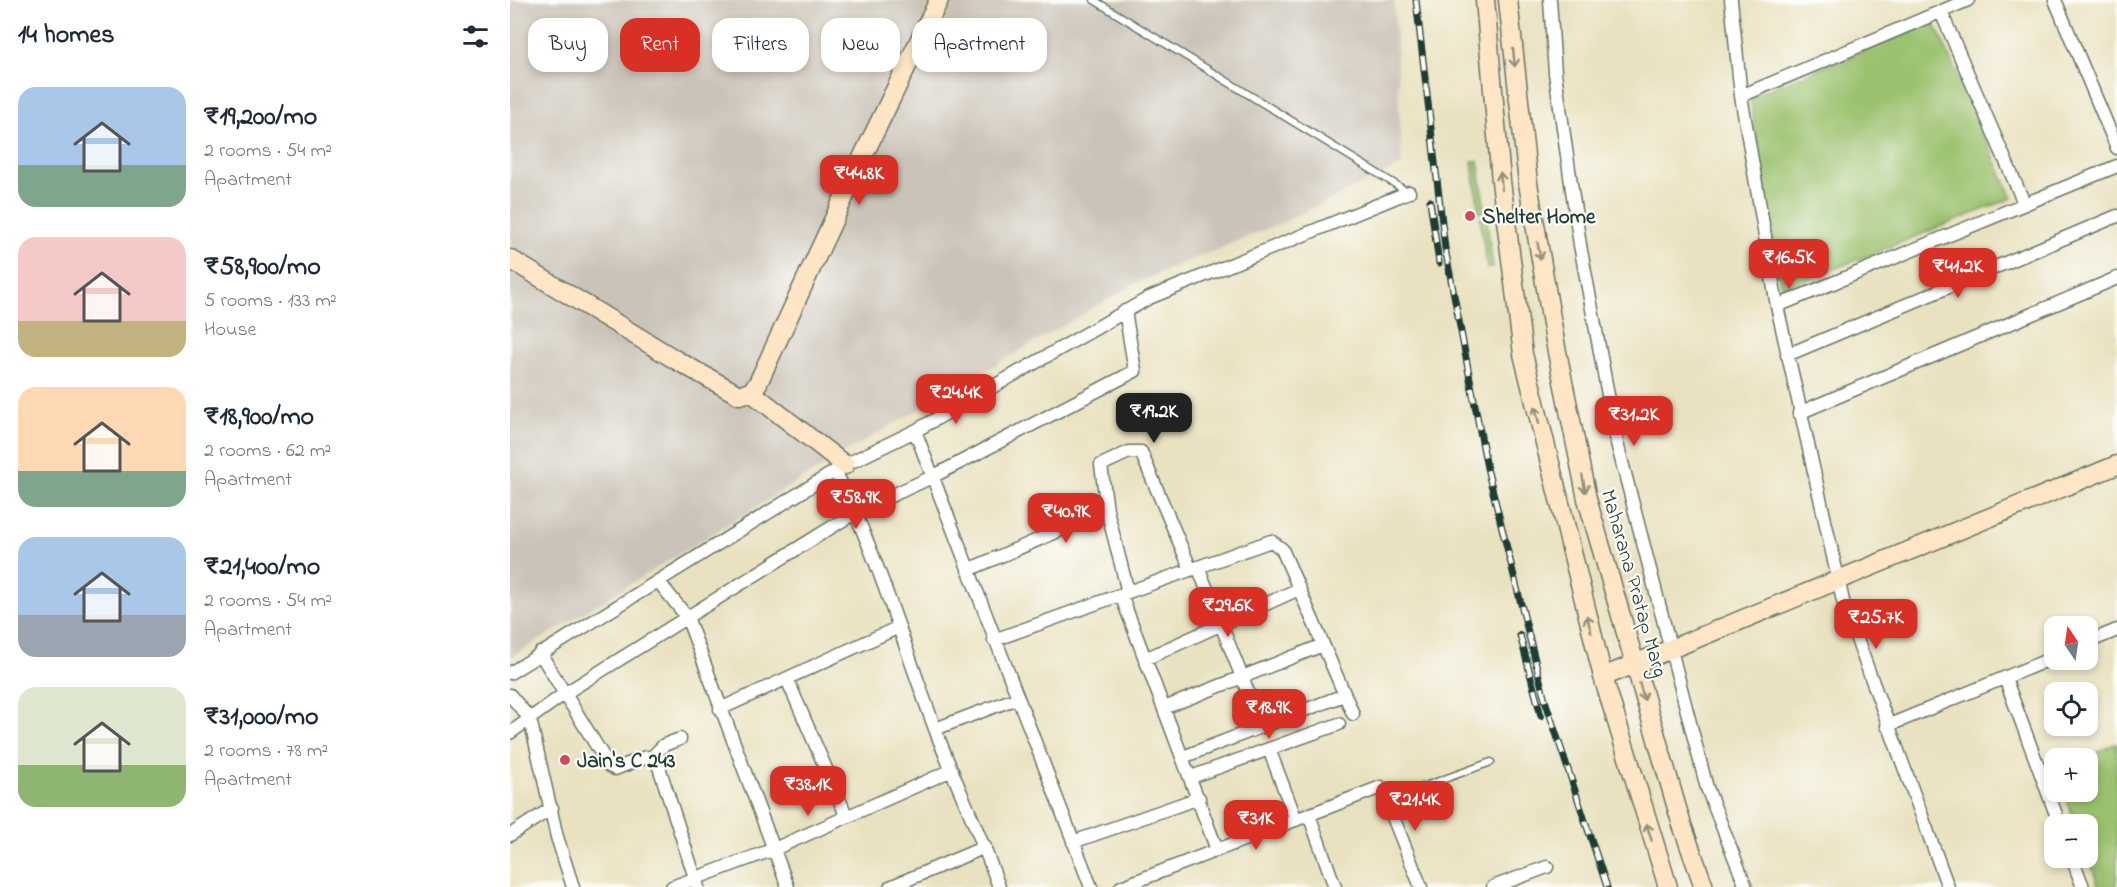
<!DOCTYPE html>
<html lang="en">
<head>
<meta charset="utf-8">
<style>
	:root { --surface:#fff; --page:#f6f6f7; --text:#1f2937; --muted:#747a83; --accent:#d93025 }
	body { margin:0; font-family:"Indie Flower",sans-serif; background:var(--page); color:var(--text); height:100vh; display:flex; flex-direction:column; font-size:22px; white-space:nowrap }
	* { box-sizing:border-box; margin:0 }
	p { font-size:20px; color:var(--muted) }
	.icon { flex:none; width:33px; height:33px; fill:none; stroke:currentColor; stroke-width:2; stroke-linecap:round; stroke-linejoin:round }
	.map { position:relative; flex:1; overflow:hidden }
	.side { display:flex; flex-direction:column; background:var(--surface); width:510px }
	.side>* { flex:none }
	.guide { position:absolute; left:18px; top:18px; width:570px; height:54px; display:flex; gap:12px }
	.needle { width:39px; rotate:347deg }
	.fabs { position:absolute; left:1534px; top:616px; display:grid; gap:12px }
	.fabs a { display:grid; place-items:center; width:54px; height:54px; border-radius:12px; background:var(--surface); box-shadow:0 3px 9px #0003; font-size:30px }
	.price { position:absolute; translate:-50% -51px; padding:0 14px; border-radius:12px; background:var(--accent); color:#fff; font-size:20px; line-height:39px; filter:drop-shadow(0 2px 3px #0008) }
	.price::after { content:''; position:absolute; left:50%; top:36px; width:18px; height:14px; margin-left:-9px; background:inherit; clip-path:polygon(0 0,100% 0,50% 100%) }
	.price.on { background:#222; color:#fff }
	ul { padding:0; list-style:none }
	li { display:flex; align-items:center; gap:18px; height:150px; padding:0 18px }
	li span { display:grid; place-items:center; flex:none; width:168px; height:120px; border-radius:18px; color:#555 }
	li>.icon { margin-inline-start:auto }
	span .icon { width:72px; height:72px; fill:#fffc; stroke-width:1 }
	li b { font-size:26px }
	h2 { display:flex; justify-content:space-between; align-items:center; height:72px; padding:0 18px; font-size:26px }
	.pill { padding:0 21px; border-radius:18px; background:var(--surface); box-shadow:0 3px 9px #0003; font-size:21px; line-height:54px }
	.pill.on { background:var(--accent); color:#fff }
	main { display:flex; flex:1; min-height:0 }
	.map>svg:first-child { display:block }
</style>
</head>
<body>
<main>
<section class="side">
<h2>14 homes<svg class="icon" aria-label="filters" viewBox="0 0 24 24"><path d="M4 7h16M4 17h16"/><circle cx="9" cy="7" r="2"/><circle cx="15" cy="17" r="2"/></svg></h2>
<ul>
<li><span style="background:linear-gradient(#a9c7e8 65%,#7fa58c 0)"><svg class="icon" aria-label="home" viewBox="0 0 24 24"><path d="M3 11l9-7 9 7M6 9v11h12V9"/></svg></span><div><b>₹19,200/mo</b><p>2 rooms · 54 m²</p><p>Apartment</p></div></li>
<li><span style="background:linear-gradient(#f6c9c9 70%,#c2b280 0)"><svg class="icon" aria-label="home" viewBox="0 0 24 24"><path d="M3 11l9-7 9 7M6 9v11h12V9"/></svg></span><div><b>₹58,900/mo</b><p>5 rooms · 133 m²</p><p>House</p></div></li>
<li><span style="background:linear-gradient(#ffd9b3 70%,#7fa58c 0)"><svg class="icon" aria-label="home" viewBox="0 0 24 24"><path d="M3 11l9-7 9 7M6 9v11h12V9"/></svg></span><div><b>₹18,900/mo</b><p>2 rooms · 62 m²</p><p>Apartment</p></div></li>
<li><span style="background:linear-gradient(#a9c7e8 65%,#9aa5b1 0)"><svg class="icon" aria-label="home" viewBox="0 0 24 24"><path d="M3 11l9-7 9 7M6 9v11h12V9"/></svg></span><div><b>₹21,400/mo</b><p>2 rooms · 54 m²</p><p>Apartment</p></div></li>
<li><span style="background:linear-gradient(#dfe7d0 65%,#8fb573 0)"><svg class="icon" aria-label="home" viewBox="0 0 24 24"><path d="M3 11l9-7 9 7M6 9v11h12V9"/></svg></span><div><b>₹31,000/mo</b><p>2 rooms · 78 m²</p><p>Apartment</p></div></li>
</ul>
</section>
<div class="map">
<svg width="1607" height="887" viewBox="0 0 1607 887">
	<rect width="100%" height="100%" fill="#fdfcf7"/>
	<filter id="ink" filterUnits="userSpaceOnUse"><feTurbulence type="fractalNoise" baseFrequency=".0167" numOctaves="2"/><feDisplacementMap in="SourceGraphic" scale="12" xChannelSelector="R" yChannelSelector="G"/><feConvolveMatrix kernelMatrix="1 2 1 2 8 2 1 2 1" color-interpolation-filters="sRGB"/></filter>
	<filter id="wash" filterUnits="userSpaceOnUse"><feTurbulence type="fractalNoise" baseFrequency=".008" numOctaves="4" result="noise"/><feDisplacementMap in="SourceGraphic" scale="24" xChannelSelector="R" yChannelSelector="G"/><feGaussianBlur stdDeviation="1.35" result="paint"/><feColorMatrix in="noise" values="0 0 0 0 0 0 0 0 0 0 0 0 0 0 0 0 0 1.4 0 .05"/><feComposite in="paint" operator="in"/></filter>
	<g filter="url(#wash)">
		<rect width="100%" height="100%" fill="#e9e1bf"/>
		<!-- industrial -->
		<path fill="#cbc3b8" d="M 0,0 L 884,0 L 892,165 L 771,223 L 626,283 L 339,450 L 0,658 Z"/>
		<!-- green -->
		<path fill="#9ac16d" stroke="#5c7f50" stroke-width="1.5" d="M 1424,22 L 1502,198 L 1271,290 L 1240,97 Z
			M 962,161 L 968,161 L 975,211 L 969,212 Z
			M 976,217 L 983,267 L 977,268 L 970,218 Z
			M 1607,743 L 1607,887 L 1589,887 L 1578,856 L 1578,825 L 1566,825 L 1554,792 L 1578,792 L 1578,759 L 1573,759 Z"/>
	</g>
	<g filter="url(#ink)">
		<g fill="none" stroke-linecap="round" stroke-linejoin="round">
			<!-- lane casing -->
			<g stroke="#667665" stroke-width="9">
				<path id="lane" d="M 584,0 L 898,192
					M 874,792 C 886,788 894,784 907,789 L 981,762"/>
			</g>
			<!-- street casing -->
			<g stroke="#667665" stroke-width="15">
				<path id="street" d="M 1040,0 L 1045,73 L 1070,245 L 1107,443 L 1197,788 L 1236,887
					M 1221,0 L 1231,96 L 1267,306 L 1333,601 L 1438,887
					M 1545,0 L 1607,148
					M 1431,12 L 1514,203
					M 1231,96 L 1458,0
					M 1267,306 L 1607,166
					M 1277,355 L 1607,216
					M 1289,413 L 1607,278
					M 405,431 L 581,887
					M 325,471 C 367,552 392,641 424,726 C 444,781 470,832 489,887
					M 597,510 L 591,465 L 619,452 L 631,452 L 681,570
					M 688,567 L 752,727
					M 458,570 L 597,510 L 618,592
					M 148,581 L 177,617 L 278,887
					M 611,595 L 707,850
					M 484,640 L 761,541 L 772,549 L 843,714
					M 1578,642 L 1607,630
					M 30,653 L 99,766 L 105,769 L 136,757 L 147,761 L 188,887
					M 635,659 L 789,589
					M 0,673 L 335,465 L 405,431 L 639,298 L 899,192
					M 1495,678 L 1550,825
					M 277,679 L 336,815
					M 0,695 L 20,719 L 47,837 L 63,887
					M 654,708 L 813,645
					M 210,709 L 389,627
					M 1377,726 L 1545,657
					M 425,729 L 507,698
					M 0,733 L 54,694 L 346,512 L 422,477 L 625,371 L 615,311
					M 759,749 L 786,820
					M 142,757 L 154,745 L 170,739
					M 673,757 L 834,695
					M 681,777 L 829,724
					M 799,815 L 825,887
					M 0,835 L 42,808
					M 563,842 L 689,798
					M 1562,858 L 1573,887
					M 162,887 L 262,850 L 442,770
					M 380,887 L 475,847
					M 611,887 L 871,787 L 911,887
					M 983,887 L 1037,867"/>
			</g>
			<!-- secondary casing -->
			<g stroke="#667665" stroke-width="21">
				<path id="secondary" d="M 975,0 L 991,181 L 1013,354 L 1093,677 L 1158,887
					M 998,0 L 1018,183 L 1046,347 L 1077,499 L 1171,822 L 1194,887
					M 0,259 L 166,360 L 229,395 L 241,392 L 248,383 L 354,154 L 429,0
					M 241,392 L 335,465
					M 1093,677 L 1607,465"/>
			</g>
			<!-- lane -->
			<use href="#lane" stroke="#fff" stroke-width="6"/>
			<!-- street -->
			<use href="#street" stroke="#fff" stroke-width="12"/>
			<!-- secondary -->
			<use href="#secondary" stroke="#fde5c5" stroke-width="18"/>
			<!-- rail casing -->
			<g stroke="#1f3d34" stroke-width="7">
				<path id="rail" d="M 906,0 L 935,248 L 977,468 L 1035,700 L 1097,887
					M 920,201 L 929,263
					M 1010,635 L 1031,716"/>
			</g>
			<!-- rail -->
			<use href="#rail" stroke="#fdfcf7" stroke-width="4.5" stroke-dasharray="14" stroke-linecap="butt"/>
		</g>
		<!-- one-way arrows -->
		<defs><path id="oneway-shaft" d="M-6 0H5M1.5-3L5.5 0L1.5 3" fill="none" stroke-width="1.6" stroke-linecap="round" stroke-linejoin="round" transform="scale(1.5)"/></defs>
		<g stroke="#8e917c">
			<use href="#oneway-shaft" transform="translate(1004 58) rotate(84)"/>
			<use href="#oneway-shaft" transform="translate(991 181) rotate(-96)"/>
			<use href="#oneway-shaft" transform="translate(1029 251) rotate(80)"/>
			<use href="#oneway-shaft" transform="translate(1027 415) rotate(-103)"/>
			<use href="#oneway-shaft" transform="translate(1074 484) rotate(79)"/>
			<use href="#oneway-shaft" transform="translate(1079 624) rotate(-105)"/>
			<use href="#oneway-shaft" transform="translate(1132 692) rotate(73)"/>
			<use href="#oneway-shaft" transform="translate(1139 832) rotate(-107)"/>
		</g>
	</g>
	<!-- markers -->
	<g fill="#d1495b" stroke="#fdfcf7" stroke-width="2">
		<circle cx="960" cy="216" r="6"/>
		<circle cx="55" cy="760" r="6"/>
	</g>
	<g text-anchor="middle" stroke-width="4.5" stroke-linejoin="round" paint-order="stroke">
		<!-- poi labels -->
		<g font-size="21" font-weight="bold" fill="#1f3d34" stroke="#fdfcf7" text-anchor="start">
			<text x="972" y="223">Shelter Home</text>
			<text x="67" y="767">Jain's C 243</text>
		</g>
		<!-- street labels -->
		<g font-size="21" fill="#1f3d34" stroke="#fdfcf7">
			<text transform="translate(1125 583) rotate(74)" y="7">Maharana Pratap Marg</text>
		</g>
	</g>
</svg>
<div class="fabs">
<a><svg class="needle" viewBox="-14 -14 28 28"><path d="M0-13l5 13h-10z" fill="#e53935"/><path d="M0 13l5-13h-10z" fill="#747a83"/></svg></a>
<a><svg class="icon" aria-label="locate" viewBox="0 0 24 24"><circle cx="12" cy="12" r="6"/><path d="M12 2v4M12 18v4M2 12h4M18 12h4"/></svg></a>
<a>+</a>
<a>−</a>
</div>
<b class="price" style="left:349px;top:206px">₹44.8K</b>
<b class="price" style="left:1279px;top:290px">₹16.5K</b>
<b class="price" style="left:1448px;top:299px">₹41.2K</b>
<b class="price" style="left:446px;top:425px">₹24.4K</b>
<b class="price on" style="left:644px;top:444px">₹19.2K</b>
<b class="price" style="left:1124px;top:447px">₹31.2K</b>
<b class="price" style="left:346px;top:530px">₹58.9K</b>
<b class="price" style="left:556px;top:544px">₹40.9K</b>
<b class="price" style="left:718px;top:638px">₹29.6K</b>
<b class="price" style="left:1366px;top:650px">₹25.7K</b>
<b class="price" style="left:759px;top:740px">₹18.9K</b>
<b class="price" style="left:298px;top:817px">₹38.1K</b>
<b class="price" style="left:905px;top:832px">₹21.4K</b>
<b class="price" style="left:746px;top:851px">₹31K</b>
<div class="guide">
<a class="pill">Buy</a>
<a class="pill on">Rent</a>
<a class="pill">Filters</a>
<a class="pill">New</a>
<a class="pill">Apartment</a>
</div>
</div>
</main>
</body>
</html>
